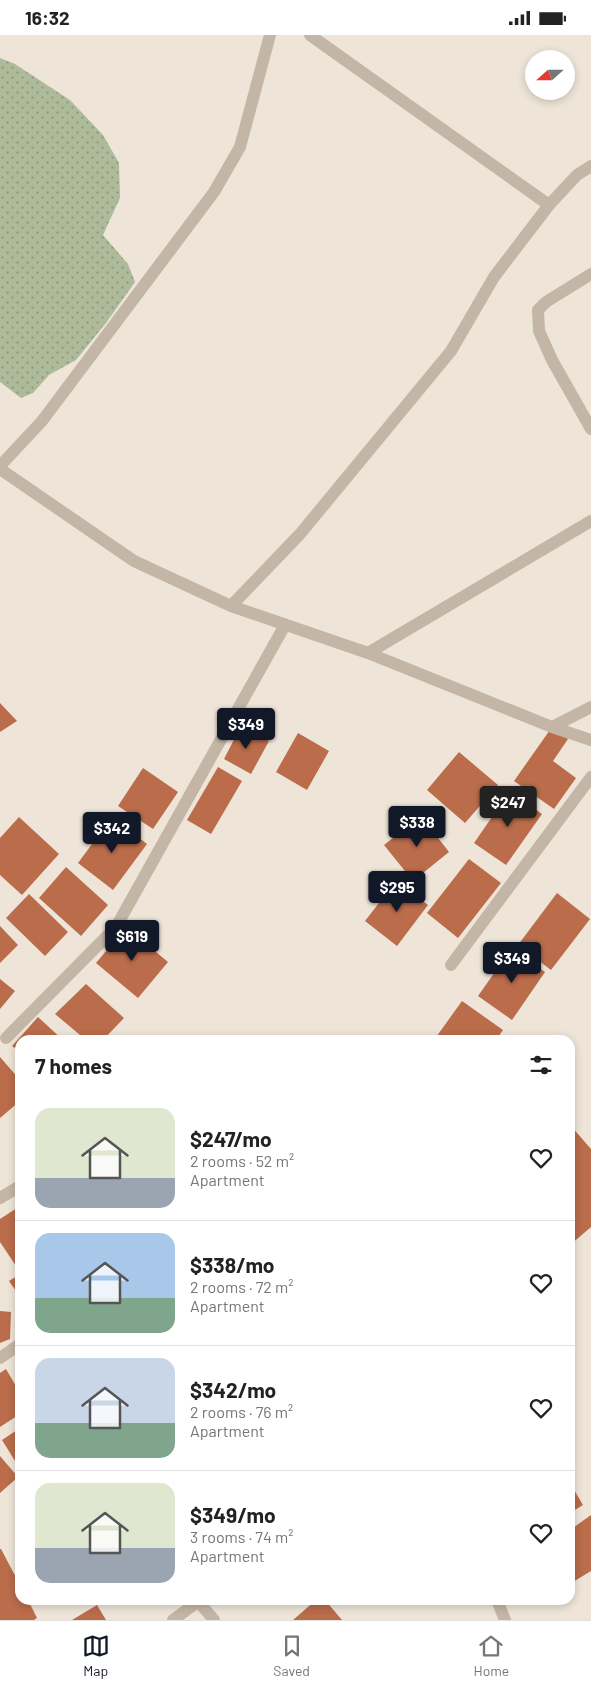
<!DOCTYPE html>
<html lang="en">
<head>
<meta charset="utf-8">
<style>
	:root { --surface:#fff; --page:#f6f6f6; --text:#222; --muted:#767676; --line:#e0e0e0; --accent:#111827 }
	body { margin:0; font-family:Barlow,sans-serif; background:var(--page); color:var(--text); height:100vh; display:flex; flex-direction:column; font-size:19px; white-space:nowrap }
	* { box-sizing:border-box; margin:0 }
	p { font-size:16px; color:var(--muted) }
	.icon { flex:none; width:28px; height:28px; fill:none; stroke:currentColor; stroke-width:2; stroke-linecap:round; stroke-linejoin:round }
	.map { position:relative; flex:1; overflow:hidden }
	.panel { position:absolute; left:15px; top:1000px; width:560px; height:570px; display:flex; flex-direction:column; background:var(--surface); border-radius:15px; box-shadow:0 2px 8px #0003 }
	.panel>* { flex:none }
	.needle { width:32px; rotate:249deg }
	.controls { position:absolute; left:525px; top:15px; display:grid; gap:10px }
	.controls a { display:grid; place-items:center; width:50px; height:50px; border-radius:50%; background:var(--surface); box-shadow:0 2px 8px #0003; font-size:25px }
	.price { position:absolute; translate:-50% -42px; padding:0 11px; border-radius:5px; background:var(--accent); color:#fff; font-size:16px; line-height:32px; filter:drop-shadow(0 1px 2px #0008) }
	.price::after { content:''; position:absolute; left:50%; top:30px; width:15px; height:11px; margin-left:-8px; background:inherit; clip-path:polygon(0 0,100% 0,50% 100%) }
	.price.current { background:#222; color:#fff }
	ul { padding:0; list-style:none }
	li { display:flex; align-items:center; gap:15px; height:125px; padding:0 20px }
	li+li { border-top:1px solid var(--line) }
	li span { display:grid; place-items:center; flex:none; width:140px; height:100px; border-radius:15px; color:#555 }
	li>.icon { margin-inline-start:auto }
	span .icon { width:60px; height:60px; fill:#fffc; stroke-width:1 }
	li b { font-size:21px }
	h2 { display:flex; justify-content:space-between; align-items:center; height:60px; padding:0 20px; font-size:21px }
	.status { display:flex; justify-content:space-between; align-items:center; height:35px; padding:0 25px; background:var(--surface); direction:ltr }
	.status svg { height:14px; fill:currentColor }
	.dock { display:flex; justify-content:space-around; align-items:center; height:70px; border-top:1px solid var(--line); background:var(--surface); font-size:14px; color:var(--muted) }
	.dock a { display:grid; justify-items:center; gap:2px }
	.dock .current { color:var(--accent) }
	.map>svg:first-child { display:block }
</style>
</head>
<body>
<div class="status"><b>16:32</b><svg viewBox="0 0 49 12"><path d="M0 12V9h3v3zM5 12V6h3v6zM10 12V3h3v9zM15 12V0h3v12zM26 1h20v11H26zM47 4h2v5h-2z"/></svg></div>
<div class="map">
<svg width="591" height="1585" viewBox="0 0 591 1585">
	<defs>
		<pattern id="grass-dots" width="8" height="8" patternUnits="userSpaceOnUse" patternTransform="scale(1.25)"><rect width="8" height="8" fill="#aebb9a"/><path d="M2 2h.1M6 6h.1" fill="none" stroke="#8e987d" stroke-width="1.8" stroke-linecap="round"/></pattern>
	</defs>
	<rect width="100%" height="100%" fill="#eee5d8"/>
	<!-- grass -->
	<path fill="url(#grass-dots)" d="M 0,23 L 15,29 L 70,65 L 103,100 L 119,128 L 120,163 L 103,200 L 128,229 L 135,247 L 106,288 L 76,325 L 49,340 L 33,358 L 21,363 L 0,347 Z"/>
	<!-- building -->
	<path fill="#ba6c4b" d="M 0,668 L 17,686 L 0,697 Z
		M 241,691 L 269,706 L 251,739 L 224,724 Z
		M 552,692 L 568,704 L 553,726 L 576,743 L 554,774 L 514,746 Z
		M 298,698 L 329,716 L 307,755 L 276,737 Z
		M 459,717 L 498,750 L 465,788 L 427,755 Z
		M 218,732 L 242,746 L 211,799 L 187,785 Z
		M 143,733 L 178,757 L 153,794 L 118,771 Z
		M 510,756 L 542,779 L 506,830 L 474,808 Z
		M 421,781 L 449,817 L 413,846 L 384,810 Z
		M 19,782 L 59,819 L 22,860 L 0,840 L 0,803 Z
		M 112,782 L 147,809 L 113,855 L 78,828 Z
		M 469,824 L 501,848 L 458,903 L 427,878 Z
		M 66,832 L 108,870 L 81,901 L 39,863 Z
		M 396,846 L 428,870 L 397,911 L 365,886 Z
		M 557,858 L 590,884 L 551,935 L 518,910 Z
		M 29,859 L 68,897 L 45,921 L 6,883 Z
		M 0,891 L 18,910 L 0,928 Z
		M 126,892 L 168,927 L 138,963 L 96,928 Z
		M 511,914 L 545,937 L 512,985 L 478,961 Z
		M 0,944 L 15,956 L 0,974 Z
		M 86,949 L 124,983 L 103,1005 L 86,1005 L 55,979 Z
		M 462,966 L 503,995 L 496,1005 L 434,1005 Z
		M 38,982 L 63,1005 L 20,1005 L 20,1017 L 12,1011 Z
		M 0,1022 L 20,1045 L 20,1066 L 0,1083 Z
		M 571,1091 L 591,1114 L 591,1192 L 570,1210 Z
		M 20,1171 L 20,1228 L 16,1231 L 0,1207 L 0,1184 Z
		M 20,1239 L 20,1262 L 9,1246 Z
		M 0,1276 L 11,1277 L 10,1304 L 0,1308 Z
		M 6,1334 L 20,1358 L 20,1379 L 0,1392 L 0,1338 Z
		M 20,1393 L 20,1434 L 2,1405 Z
		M 0,1421 L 18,1442 L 0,1458 Z
		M 570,1448 L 583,1470 L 570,1478 Z
		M 591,1480 L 591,1536 L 573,1547 L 570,1543 L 570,1495 Z
		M 0,1514 L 1,1514 L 20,1550 L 20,1565 L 28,1565 L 37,1583 L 34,1585 L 0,1585 Z
		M 316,1565 L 325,1565 L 342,1585 L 293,1585 Z
		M 97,1570 L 106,1585 L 72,1585 Z"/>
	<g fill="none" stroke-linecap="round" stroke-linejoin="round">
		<!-- minor -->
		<path stroke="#c4b6a6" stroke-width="12" d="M 310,0 L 549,170
			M 591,239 L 546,267 L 538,275 L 539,296 L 552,325 L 591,394
			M 0,431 L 42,386 L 214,157 L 240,112 L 270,0
			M 0,434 L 134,526 L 231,571 L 368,618 L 552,692 L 591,705
			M 231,571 L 300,499 L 451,316 L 494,242 L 549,170 L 577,140 L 591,131
			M 368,618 L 591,486
			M 552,692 L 591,672
			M 451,930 L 591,742
			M 6,1003 L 116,892 L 285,590
			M 0,1163 L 20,1151
			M 0,1323 L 20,1309
			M 497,1565 L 505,1585
			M 198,1566 L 214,1585
			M 173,1585 L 200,1565"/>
	</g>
</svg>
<div class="controls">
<a><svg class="needle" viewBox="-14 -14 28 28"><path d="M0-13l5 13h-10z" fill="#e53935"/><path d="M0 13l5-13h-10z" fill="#767676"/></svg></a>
</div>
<b class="price" style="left:246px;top:715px">$349</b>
<b class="price current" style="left:508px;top:793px">$247</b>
<b class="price" style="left:417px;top:813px">$338</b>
<b class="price" style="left:112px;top:819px">$342</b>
<b class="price" style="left:397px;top:878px">$295</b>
<b class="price" style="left:132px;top:927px">$619</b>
<b class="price" style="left:512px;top:949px">$349</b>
<section class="panel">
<h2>7 homes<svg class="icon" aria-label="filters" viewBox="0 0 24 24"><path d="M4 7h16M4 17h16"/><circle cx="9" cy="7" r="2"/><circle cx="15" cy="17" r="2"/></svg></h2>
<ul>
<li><span style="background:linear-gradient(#dfe7d0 70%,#9aa5b1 0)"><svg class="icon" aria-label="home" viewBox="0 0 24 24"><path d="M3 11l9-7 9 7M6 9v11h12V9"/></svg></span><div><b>$247/mo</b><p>2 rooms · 52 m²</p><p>Apartment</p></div><svg class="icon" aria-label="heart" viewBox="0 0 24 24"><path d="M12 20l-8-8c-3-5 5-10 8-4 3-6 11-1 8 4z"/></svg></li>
<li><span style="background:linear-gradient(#a9c7e8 65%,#7fa58c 0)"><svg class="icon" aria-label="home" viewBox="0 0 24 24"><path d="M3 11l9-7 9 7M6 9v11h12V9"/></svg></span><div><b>$338/mo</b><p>2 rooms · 72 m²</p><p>Apartment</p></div><svg class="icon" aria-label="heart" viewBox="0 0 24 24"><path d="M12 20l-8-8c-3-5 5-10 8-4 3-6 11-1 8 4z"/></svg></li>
<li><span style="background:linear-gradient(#c9d6e8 65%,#7fa58c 0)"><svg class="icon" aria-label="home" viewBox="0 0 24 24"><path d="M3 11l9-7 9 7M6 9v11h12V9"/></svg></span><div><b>$342/mo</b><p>2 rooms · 76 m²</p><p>Apartment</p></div><svg class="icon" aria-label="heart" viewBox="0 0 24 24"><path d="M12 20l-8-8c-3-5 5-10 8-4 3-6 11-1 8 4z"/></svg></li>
<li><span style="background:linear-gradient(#dfe7d0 65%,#9aa5b1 0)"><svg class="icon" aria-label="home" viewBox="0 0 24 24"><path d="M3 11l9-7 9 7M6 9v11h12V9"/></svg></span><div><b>$349/mo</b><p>3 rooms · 74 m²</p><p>Apartment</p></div><svg class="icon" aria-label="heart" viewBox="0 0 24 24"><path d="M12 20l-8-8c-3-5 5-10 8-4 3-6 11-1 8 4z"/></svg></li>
</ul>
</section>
</div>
<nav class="dock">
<a class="current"><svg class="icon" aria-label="map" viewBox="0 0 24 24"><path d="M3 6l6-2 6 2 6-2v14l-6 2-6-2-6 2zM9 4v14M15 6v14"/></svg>Map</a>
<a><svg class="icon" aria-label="saved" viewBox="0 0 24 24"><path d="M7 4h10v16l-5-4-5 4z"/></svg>Saved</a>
<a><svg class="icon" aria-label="home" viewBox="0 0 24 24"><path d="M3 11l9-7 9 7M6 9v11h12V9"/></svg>Home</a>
</nav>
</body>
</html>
